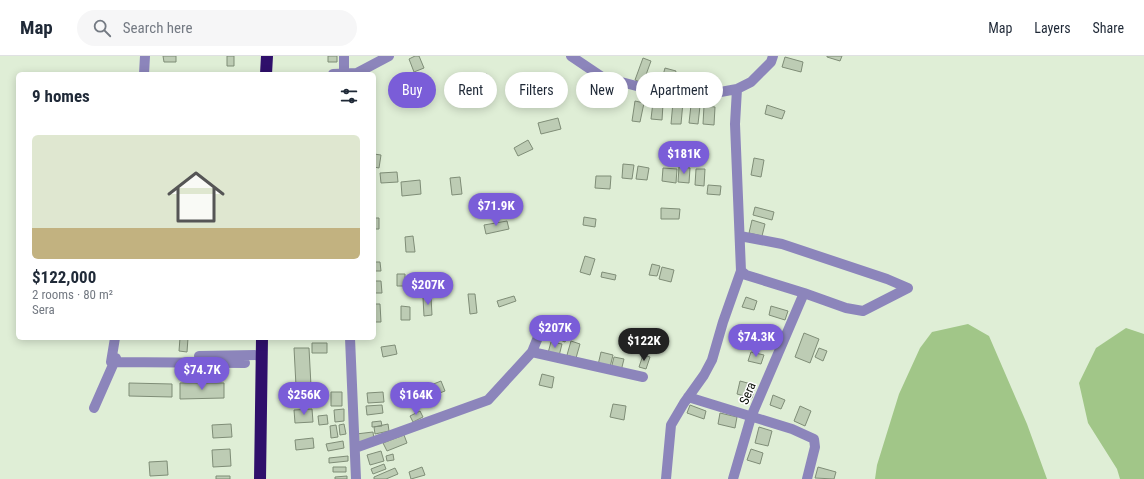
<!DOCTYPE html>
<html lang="en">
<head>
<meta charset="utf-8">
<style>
	:root { --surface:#fff; --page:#f6f6f7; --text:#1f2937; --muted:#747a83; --line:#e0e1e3; --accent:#7a5dd8 }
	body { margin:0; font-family:"Roboto Condensed",sans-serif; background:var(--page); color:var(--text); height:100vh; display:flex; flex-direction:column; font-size:15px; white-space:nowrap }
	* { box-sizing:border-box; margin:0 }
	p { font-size:13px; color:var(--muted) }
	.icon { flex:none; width:22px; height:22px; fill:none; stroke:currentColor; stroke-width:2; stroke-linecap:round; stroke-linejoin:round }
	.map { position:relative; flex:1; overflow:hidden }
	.drawer { position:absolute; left:16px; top:16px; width:360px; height:268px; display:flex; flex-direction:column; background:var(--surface); border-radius:6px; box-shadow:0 2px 10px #0003 }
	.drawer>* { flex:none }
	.top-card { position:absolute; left:388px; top:16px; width:380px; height:36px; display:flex; gap:8px }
	.price { position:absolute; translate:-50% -34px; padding:0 9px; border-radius:14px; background:var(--accent); color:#fff; font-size:13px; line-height:26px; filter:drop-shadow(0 1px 2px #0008) }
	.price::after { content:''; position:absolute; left:50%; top:24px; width:12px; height:9px; margin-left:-6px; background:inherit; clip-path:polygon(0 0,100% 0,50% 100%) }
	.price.active { background:#222; color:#fff }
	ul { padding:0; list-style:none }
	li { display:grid; align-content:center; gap:8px; height:212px; padding:0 16px }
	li+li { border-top:1px solid var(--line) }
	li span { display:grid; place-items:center; height:124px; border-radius:6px; color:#555 }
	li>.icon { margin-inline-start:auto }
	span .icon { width:72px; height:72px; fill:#fffc; stroke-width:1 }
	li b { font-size:17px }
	h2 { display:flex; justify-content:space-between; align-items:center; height:48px; padding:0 16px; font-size:17px }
	.chip { padding:0 14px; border-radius:18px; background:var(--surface); box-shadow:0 2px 10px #0003; font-size:14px; line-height:36px }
	.chip.active { background:var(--accent); color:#fff }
	header { display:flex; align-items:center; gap:24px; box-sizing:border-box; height:56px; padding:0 20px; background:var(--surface); border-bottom:1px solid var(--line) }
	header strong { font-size:19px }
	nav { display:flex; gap:22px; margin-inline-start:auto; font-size:14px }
	.search { width:280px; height:36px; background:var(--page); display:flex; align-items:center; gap:10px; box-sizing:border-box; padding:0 14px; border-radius:22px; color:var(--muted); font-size:15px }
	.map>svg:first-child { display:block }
</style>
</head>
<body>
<header>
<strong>Map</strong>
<div class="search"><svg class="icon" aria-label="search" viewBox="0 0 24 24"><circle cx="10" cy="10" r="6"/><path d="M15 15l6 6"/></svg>Search here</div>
<nav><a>Map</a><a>Layers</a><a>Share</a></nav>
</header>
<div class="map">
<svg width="1144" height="423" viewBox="0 0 1144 423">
	<rect width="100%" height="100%" fill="#dfeed6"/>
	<!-- green -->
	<path fill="#a1c688" d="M 968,268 L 989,280 L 1027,368 L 1047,423 L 875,423 L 877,409 L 899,338 L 920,292 L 932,276 Z
		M 1126,272 L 1144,278 L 1144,423 L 1120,423 L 1117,413 L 1088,367 L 1079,327 L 1096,292 Z"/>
	<!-- building -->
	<path fill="#bdccb4" stroke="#7f8d77" d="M 163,0 L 176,0 L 176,6 L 164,6 Z
		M 227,0 L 234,0 L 234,10 L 227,10 Z
		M 328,0 L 337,0 L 337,6 L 328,6 Z
		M 415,0 L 419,0 L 424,12 L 414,16 L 409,3 Z
		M 827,0 L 842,0 L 840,5 L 827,1 Z
		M 785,1 L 803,6 L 801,16 L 782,11 Z
		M 643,2 L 651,5 L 643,27 L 635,24 Z
		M 665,12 L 676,15 L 672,32 L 660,30 Z
		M 487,18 L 489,30 L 477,32 L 474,21 Z
		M 635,45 L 644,47 L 640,66 L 632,65 Z
		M 653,46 L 663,48 L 662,64 L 651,63 Z
		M 673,46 L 683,46 L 681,68 L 671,68 Z
		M 691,49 L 700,50 L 698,68 L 689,67 Z
		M 767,49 L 785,55 L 782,63 L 765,58 Z
		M 704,50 L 715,51 L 714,69 L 703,68 Z
		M 558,62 L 561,73 L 541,78 L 538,67 Z
		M 528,84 L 533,93 L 518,100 L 514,92 Z
		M 374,98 L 381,99 L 379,112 L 374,111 Z
		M 754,102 L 764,104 L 761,121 L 751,119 Z
		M 623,108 L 634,109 L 632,123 L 622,122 Z
		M 638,110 L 649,112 L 647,124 L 636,123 Z
		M 679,111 L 690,112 L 689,127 L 678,126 Z
		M 663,112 L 677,113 L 676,127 L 662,125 Z
		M 696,113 L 705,113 L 704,130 L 695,129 Z
		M 397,116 L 398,126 L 381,127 L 380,117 Z
		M 596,120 L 611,120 L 610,133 L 595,132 Z
		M 460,121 L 462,138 L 452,139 L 450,122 Z
		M 420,124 L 421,138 L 402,140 L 401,126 Z
		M 708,129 L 721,130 L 720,139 L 707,138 Z
		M 755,151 L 774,156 L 772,164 L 753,159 Z
		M 661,152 L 680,153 L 679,163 L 661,163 Z
		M 584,161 L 596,163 L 595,171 L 583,169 Z
		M 374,162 L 379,162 L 379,173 L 374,173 Z
		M 752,164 L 765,168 L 762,180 L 749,177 Z
		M 507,165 L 509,173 L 486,178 L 484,169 Z
		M 413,180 L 415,196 L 406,196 L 405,181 Z
		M 585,200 L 595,203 L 590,219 L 580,216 Z
		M 374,206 L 380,206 L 381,215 L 374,215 Z
		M 652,208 L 660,210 L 657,220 L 649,219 Z
		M 662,211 L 674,214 L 671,226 L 659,223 Z
		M 602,216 L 616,219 L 615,224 L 601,221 Z
		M 397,218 L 405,218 L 405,230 L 397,230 Z
		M 374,225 L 381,225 L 382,237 L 374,237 Z
		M 468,238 L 475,238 L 477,257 L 470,258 Z
		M 514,240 L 516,245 L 499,251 L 497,245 Z
		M 431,241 L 432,259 L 424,260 L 423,242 Z
		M 746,241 L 757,245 L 754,254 L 742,251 Z
		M 374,248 L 380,248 L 381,266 L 374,266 Z
		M 401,250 L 410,251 L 410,264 L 401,264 Z
		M 771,250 L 788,255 L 785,264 L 769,259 Z
		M 552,268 L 570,275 L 565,286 L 548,279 Z
		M 737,277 L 747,279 L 746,284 L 736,282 Z
		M 804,277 L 819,283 L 810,307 L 795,301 Z
		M 180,282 L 188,282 L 187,296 L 179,295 Z
		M 571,285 L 580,288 L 576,302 L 567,299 Z
		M 551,286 L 562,288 L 559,300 L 548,297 Z
		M 312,287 L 327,287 L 327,297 L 312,297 Z
		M 395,289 L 397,298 L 383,301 L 381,291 Z
		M 294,292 L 309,292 L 311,330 L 296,330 Z
		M 819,292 L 827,295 L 823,305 L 815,301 Z
		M 601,296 L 613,299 L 610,311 L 598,309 Z
		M 751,296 L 764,299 L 761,308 L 748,305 Z
		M 643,299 L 650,301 L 646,313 L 639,311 Z
		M 614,301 L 624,303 L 621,315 L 611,313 Z
		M 542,318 L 554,321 L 552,332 L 539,329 Z
		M 441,325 L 445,335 L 429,341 L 426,331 Z
		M 740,325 L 755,329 L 752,342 L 737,338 Z
		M 129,327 L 172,328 L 172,341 L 129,340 Z
		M 180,327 L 224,327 L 224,342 L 180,343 Z
		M 331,336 L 342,336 L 342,350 L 331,350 Z
		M 383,336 L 384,346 L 368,347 L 367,337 Z
		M 773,339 L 785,344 L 781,353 L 770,349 Z
		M 307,345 L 307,350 L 296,351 L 296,346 Z
		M 613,348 L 626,350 L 624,364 L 610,361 Z
		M 382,349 L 383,357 L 367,359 L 366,350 Z
		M 690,349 L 706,355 L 704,363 L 687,357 Z
		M 800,350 L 811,355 L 805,370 L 794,365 Z
		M 312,353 L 313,366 L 295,367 L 294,354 Z
		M 344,353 L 344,365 L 335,366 L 334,354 Z
		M 420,355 L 423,361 L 413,366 L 410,360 Z
		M 720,357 L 737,361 L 735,372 L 718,368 Z
		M 327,359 L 328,368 L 319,369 L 318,360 Z
		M 381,365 L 382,370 L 372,371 L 372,366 Z
		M 231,368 L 232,381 L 213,382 L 212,369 Z
		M 344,368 L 346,378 L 340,379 L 339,369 Z
		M 388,368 L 389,375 L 375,378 L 374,371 Z
		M 336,369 L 338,381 L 331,382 L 330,370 Z
		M 759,371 L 772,375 L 768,390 L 755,387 Z
		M 373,376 L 374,384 L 358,386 L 356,378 Z
		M 404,379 L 407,387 L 387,395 L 383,387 Z
		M 313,382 L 314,392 L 296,394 L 295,384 Z
		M 343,385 L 344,392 L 328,395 L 326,388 Z
		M 230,393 L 231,410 L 213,411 L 212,394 Z
		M 751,393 L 763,397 L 760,408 L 747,404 Z
		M 381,395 L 384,405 L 370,409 L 367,399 Z
		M 393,398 L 394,404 L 387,405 L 386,400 Z
		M 348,400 L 348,405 L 329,407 L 329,402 Z
		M 167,405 L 168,419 L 150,420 L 149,406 Z
		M 384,408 L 386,413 L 373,418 L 371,413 Z
		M 333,411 L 346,411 L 346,416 L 333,416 Z
		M 422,411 L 425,419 L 411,423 L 409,416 Z
		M 818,411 L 836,416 L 834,423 L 815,422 Z
		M 395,412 L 398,418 L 386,423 L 374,423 L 374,421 Z
		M 216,420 L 230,420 L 230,423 L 216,423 Z
		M 347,420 L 347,423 L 335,423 L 335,421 Z"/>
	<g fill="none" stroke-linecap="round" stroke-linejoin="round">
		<!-- minor -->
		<path stroke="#8c85bb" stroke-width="10" d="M 571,0 L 602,21 L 648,33 L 715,37 L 737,33 L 751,26 L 771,6 L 773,0
			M 144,18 L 145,0
			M 333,18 L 357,17 L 389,0
			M 344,18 L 344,0
			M 740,180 L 782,188 L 887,223 L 908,232 L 863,255 L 846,252 L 804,237
			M 115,282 L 111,306 L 245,307
			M 350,282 L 356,423
			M 532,296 L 643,321
			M 199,300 L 262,299
			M 688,341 L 792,373 L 814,383 L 815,391 L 807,423
			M 94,352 L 116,302
			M 355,392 L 488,344 L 532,296 L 545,264
			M 666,423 L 671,369 L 684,347 L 704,319 L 712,304 L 723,266 L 741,215 L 735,68 L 737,33
			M 733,423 L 751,361 L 804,237 L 746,219 L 741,215"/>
		<!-- highway -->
		<path stroke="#2f0f6b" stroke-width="12" d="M 266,18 L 267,0
			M 260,423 L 262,282"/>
	</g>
	<g text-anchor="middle" stroke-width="3" stroke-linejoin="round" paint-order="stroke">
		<!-- street labels -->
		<g font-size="13" fill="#0b1008" stroke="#fff">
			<text transform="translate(747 337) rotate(-67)" y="5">Sera</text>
		</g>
	</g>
</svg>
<b class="price" style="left:684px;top:119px">$181K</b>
<b class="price" style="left:496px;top:171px">$71.9K</b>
<b class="price" style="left:428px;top:250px">$207K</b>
<b class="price" style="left:555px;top:293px">$207K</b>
<b class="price" style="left:756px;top:302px">$74.3K</b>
<b class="price active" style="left:644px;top:306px">$122K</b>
<b class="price" style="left:202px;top:335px">$74.7K</b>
<b class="price" style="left:304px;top:360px">$256K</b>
<b class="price" style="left:416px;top:360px">$164K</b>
<div class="top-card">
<a class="chip active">Buy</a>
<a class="chip">Rent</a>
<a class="chip">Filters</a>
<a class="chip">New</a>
<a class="chip">Apartment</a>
</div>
<section class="drawer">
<h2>9 homes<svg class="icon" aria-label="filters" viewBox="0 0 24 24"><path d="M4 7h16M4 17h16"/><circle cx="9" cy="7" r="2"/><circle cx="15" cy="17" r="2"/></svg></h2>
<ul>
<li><span style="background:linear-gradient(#dfe7d0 75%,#c2b280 0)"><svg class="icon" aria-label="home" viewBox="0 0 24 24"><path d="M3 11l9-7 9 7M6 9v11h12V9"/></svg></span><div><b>$122,000</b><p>2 rooms · 80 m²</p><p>Sera</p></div></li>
</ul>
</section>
</div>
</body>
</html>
